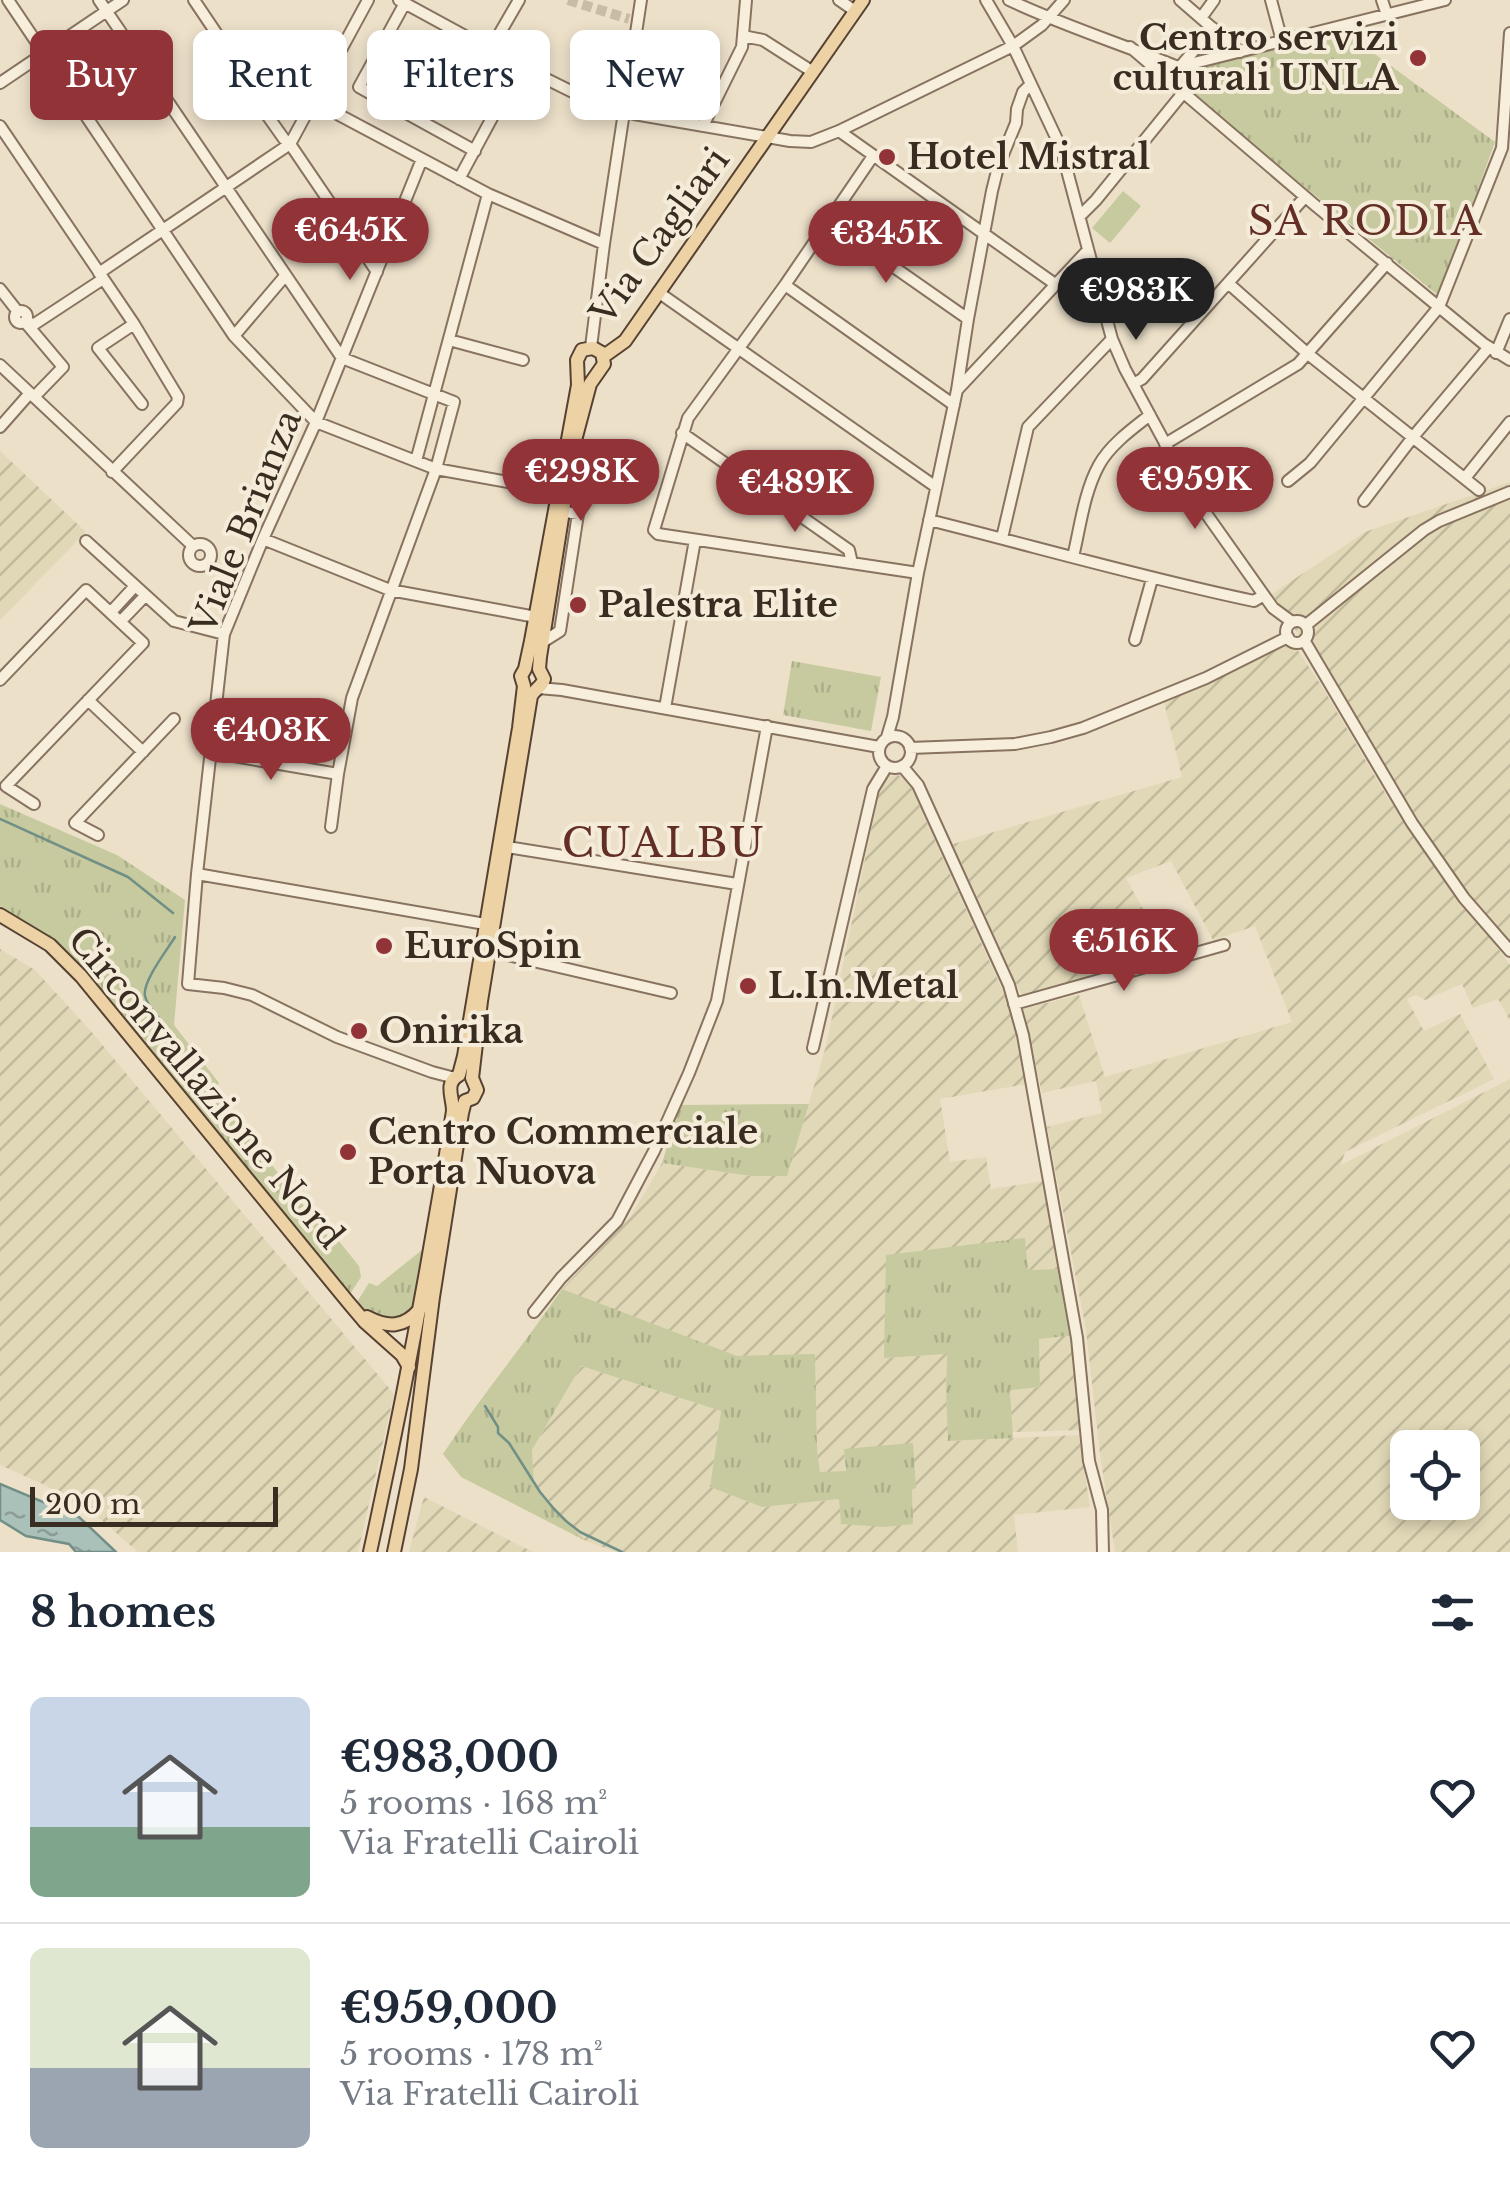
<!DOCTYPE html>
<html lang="en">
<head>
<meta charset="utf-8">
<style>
	:root { --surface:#fff; --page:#f6f6f7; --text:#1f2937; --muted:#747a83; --line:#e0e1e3; --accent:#923338 }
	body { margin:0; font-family:"Libre Baskerville",serif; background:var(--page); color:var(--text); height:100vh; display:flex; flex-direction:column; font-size:38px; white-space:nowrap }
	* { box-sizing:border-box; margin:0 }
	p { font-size:32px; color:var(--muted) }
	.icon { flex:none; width:55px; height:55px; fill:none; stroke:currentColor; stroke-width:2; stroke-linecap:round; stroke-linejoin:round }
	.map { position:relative; height:1552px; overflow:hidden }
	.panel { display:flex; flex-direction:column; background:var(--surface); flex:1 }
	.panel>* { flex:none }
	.guide { position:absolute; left:30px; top:30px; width:1000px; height:90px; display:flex; gap:20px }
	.controls { position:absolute; left:1390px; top:1430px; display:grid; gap:20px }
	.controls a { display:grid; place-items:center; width:90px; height:90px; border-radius:15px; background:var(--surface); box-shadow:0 5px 15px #0003; font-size:50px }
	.scale { position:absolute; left:30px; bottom:25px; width:248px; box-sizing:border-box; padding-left:10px; border:5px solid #392c21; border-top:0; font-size:28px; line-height:35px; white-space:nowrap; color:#392c21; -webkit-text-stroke:8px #f4ebd9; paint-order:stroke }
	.price { position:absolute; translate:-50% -85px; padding:0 22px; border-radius:35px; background:var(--accent); color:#fff; font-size:32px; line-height:65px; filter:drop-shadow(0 2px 5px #0008) }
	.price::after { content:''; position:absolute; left:50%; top:60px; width:30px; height:22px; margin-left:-15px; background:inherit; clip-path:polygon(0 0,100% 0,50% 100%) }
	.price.selected { background:#222; color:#fff }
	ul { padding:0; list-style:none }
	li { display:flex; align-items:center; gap:30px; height:250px; padding:0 30px }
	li+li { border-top:2px solid var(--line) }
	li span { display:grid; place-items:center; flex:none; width:280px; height:200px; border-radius:15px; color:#555 }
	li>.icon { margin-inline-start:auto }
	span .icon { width:120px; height:120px; fill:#fffc; stroke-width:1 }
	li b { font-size:42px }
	h2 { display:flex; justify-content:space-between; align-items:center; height:120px; padding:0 30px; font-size:42px }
	.tag { padding:0 35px; border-radius:15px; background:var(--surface); box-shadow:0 5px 15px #0003; font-size:35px; line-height:90px }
	.tag.selected { background:var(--accent); color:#fff }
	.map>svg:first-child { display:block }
</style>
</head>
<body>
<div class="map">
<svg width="1510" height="1552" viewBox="0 0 1510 1552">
	<defs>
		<pattern id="farmland-furrows" width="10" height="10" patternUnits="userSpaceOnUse" patternTransform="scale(2.5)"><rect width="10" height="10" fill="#e1d8b7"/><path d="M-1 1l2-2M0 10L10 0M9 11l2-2" fill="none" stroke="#c2ba9d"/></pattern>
		<pattern id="grass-tufts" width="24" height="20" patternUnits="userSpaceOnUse" patternTransform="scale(2.5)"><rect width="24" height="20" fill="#c6ca9e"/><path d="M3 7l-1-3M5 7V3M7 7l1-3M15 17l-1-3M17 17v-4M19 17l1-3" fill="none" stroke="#abae88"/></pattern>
		<pattern id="water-ripples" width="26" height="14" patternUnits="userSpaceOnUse" patternTransform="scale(2.5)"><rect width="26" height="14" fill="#aac1b9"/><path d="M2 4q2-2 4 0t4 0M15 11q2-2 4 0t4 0" fill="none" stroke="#8b9d96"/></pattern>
	</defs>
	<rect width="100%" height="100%" fill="#ece0c9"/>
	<!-- farmland -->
	<path fill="url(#farmland-furrows)" fill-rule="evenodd" d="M 0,451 L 86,532 L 0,620 Z
		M 1510,482 L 1510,942 L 1471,900 L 1272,594 L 1365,532 Z
		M 1289,637 L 1321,685 L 1388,798 L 1510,965 L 1510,1021 L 1498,999 L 1473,1008 L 1462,984 L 1425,1000 L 1416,995 L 1407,999 L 1424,1031 L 1460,1014 L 1494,1079 L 1345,1152 L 1341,1165 L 1510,1079 L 1510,1552 L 1115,1552 L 1100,1454 L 1086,1330 L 1047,1127 L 1102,1113 L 1096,1081 L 1042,1093 L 1023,1009 L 1079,995 L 1105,1077 L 1292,1022 L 1255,926 L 1213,940 L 1171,861 L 1126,878 L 1167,953 L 1023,998 L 953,844 L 1182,777 L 1162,694 ZM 1408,1448 L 1462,1448 L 1462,1502 L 1408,1502 Z
		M 898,775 L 907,780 L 910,785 L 1006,998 L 1032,1083 L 940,1099 L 950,1162 L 986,1157 L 991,1189 L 1044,1181 L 1058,1269 L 1028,1270 L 1025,1239 L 885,1358 L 947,1354 L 946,1391 L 949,1441 L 1079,1435 L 1090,1507 L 1014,1515 L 1018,1552 L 616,1552 L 584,1540 L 534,1484 L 532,1450 L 581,1366 L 721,1411 L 710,1487 L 762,1507 L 840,1499 L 841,1523 L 913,1524 L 912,1488 L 844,1450 L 846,1471 L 820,1473 L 817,1449 L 815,1355 L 737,1356 L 636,1319 L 562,1289 L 631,1216 L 662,1163 L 751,1176 L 787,1176 L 826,1046 L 880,787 L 888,776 Z
		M 0,949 L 35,970 L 90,1030 L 394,1394 L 358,1552 L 138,1552 L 98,1517 L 45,1485 L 0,1465 Z
		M 1075,1335 L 1074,1385 L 1080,1430 L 1012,1432 L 1010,1389 L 1040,1387 L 1039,1338 Z
		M 424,1497 L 533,1552 L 409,1552 Z"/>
	<!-- grass -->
	<path fill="url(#grass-tufts)" d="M 1365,28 L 1361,44 L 1495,142 L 1439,296 L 1177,83 L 1184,71 Z
		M 792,661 L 881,677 L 871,731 L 783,715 Z
		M 0,804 L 117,855 L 185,900 L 174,1025 L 219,1083 L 213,1090 L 329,1238 L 334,1235 L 359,1266 L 361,1277 L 350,1294 L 191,1104 L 77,961 L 61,945 L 0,906 Z
		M 809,1104 L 787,1176 L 751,1176 L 662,1163 L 680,1105 Z
		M 1025,1238 L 1028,1270 L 1058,1269 L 1075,1335 L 1039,1339 L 1040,1387 L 1010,1390 L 1013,1438 L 948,1441 L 946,1391 L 947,1354 L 884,1358 L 886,1255 Z
		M 427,1246 L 417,1305 L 399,1321 C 382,1317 367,1317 357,1302 L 369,1283 L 377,1286 Z
		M 562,1289 L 737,1356 L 815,1354 L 817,1449 L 820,1472 L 846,1471 L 844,1449 L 913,1443 L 916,1488 L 912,1489 L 913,1524 L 884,1527 L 841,1524 L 839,1499 L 762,1507 L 710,1487 L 721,1411 L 581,1366 L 532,1450 L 534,1484 L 584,1540 L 461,1477 L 443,1454 C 480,1397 524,1345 562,1289 Z"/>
	<!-- garden -->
	<path fill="#c6ca9e" d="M 1123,191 L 1141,206 L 1110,243 L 1092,228 Z"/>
	<!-- water -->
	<path fill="url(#water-ripples)" stroke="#718f86" stroke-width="2.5" d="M 0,1484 L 79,1517 L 116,1552 L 76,1552 L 69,1544 L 26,1536 L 0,1520 Z"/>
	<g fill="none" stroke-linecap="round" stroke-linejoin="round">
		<!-- stream -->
		<path stroke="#718f86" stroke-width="2.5" d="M 0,819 L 128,877 L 173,913
			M 164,1024 C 158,1016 147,1006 145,996 C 142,982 167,950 175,937
			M 485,1406 L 498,1427 L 498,1433 L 509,1443 L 540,1492 L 554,1509 L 566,1521 L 580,1532 L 622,1552"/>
		<!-- minor-tunnel -->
		<path stroke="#c8bca7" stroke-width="10" stroke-dasharray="10 5" stroke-linecap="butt" d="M 568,0 L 629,19"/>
		<!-- minor casing -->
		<g stroke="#87735f" stroke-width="14">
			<path id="minor" d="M 8,0 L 234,336 L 316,422 L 436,469 L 558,491
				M 99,0 L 342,358 L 454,402 L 436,469 L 352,698 L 338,774 L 331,827
				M 194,0 L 229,52 L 247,66 L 488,194 L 604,244
				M 399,0 L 520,66 L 601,106 L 634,114 L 790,141 L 811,142 L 839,131 L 1013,46 L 1042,25 L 1064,0
				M 839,0 L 855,11
				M 986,0 L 1013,46 L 1061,148 L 1112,339 L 1125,369 L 1193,495 L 1273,608 L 1292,622
				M 1009,0 C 1064,26 1122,44 1178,67
				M 1180,0 L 1240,52
				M 1271,0 L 1282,41
				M 1382,0 L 1387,15
				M 405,3 L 359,87 L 475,151
				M 1201,18 L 1214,0
				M 454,30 L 428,78 L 494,115
				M 743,36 L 763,40 L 813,72
				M 1130,47 L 1316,206 L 1484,344 L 1510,360
				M 490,50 L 519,0
				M 439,57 L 507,92
				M 237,59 L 233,67 L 284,139 L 290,144 L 377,272
				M 1178,67 L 1445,0
				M 1168,81 L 1213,28
				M 0,83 L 123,0
				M 0,126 L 134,324 L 178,397 L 177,403 L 112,472
				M 703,126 L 742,47 L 746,0
				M 839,131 L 1055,284
				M 873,156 L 785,285 L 688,418 L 654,530 L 658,534 L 918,573
				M 422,159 L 316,422 L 263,539 L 224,634 L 197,874 L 188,984 L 224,988 L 252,995 L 337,1037 L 432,1072 L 455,1078
				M 459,179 L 520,66
				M 1080,216 L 1096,200 L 1183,93
				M 828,221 L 968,319
				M 99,273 L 290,144 L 368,0
				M 1228,283 L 1308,354 L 1479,490
				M 785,285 L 954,405
				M 0,289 L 18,312
				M 658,292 L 936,487
				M15 317a6 6 0 1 1 12 0a6 6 0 1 1-12 0Z
				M 27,321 L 33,325 L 103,279
				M 25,322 L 63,367 L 34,397
				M 134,324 L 98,348 L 142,404
				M 234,336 L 285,276
				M 449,340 L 523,360
				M 591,347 L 604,244 L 641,0
				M 1496,353 L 1510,319
				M 0,365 L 193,546
				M 1133,384 L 1142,379 L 1305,197
				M 958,389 L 1088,250
				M 0,427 L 30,393
				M 682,433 L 849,550 L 852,563
				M 1165,444 L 1298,364 L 1387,263
				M 416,461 L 488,194
				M 1465,478 L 1510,422
				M 1288,481 L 1310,463 L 1439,307 L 1502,148 L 1510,33
				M 1364,501 L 1413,437 L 1489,347
				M 929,520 C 1037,547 1144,578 1254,601 L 1264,595
				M 1002,538 L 1028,427 L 1112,339
				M 263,539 L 390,590 L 536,617
				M 86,541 L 174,621 L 224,634
				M189 555a11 11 0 1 1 22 0a11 11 0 1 1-22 0Z
				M 1073,557 C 1080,528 1084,492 1099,465 C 1110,445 1132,429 1150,415
				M 111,612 L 135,586
				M 121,621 L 145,596
				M1286 632a11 11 0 1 1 22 0a11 11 0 1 1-22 0Z
				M 1306,625 L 1424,530 L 1439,521 L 1510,492
				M 1135,640 L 1152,579
				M 1304,640 L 1412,823 L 1464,898 L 1510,951
				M 541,643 L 560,631 L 578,514 L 561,511
				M 0,680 L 86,590 L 143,643 L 6,786 L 34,804
				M 538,688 L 562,690 L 879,747
				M 88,700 L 143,752
				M 665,708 L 695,540
				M879 752a16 16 0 1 1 32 0a16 16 0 1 1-32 0Z
				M 887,737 L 893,717 L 918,573 L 957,390 L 968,319 L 992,191 L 998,167 L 1016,123 L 1017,109 L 1023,92 L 1031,84
				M 910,748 L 1015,744 L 1051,737 L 1083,728 L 1206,678 L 1288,637
				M 210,752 L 338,774
				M 902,766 L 918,785 L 1009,985 L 1023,1035 L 1077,1338 L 1089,1461 L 1102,1510 L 1103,1552
				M 98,835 L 75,823 L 174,719
				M 507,847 L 737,884
				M 197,874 L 485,924
				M 490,951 L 671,993
				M 1014,1004 L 1224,945
				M 813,1048 L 873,789 L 887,766
				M 534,1312 L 561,1278 L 617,1221 L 654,1151 L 689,1073 L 717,1001 L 767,726"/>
		</g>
		<!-- major casing -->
		<g stroke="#564133" stroke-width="16">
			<path id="major" d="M 604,356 L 625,341 L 863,0
				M 0,915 L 50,945 L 81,976 L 348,1302 L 365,1322 L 402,1355 L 409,1367
				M 367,1317 C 388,1328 404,1328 420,1309
				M 370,1552 C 402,1406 430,1259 453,1111 C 453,1097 444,1083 459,1075 L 464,1056 L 519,728 L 524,686 L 521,676 L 525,669 L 531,641 L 578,385 L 577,360 L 582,350 L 593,348 L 602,353 L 604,364 L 590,384 L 573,448 L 540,657 L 539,669 L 544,679 C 542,687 535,689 531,696 L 481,1001 L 472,1078 L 477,1090 L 473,1098 L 465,1101 L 462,1113 L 433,1297 L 411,1469 L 394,1552"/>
		</g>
		<!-- minor -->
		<use href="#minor" stroke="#f7eedc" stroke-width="10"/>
		<!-- major -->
		<use href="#major" stroke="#ecd2a5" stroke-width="12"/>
	</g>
	<!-- markers -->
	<g fill="#923338" stroke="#f4ebd9" stroke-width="4">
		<circle cx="1418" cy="58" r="10"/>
		<circle cx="887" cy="157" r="10"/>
		<circle cx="578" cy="605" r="10"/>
		<circle cx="384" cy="946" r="10"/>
		<circle cx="748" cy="986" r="10"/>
		<circle cx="359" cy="1031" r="10"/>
		<circle cx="348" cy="1152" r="10"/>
	</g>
	<g text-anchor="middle" stroke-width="8" stroke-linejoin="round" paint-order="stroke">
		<!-- poi labels -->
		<g font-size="35" font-weight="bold" fill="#392c21" stroke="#f4ebd9" text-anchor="start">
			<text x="1398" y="50" text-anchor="end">Centro servizi<tspan x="1398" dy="40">culturali UNLA</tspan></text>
			<text x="907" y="169">Hotel Mistral</text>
			<text x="598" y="617">Palestra Elite</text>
			<text x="404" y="958">EuroSpin</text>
			<text x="768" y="998">L.In.Metal</text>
			<text x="379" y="1043">Onirika</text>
			<text x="368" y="1144">Centro Commerciale<tspan x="368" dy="40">Porta Nuova</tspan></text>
		</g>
		<!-- street labels -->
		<g font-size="35" fill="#392c21" stroke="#f4ebd9">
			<text transform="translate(660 236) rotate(-54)" y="12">Via Cagliari</text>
			<text transform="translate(246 522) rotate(-68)" y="12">Viale Brianza</text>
			<text transform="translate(206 1088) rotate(50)" y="12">Circonvallazione Nord</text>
		</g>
		<!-- quarter labels -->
		<g font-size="40" letter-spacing="2.5" fill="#632e24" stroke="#f4ebd9">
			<text x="1366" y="235">SA RODIA</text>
			<text x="664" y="857">CUALBU</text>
		</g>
	</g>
</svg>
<div class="controls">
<a><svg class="icon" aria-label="locate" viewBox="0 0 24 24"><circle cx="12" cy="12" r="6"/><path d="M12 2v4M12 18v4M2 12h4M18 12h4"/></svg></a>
</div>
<div class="scale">200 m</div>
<b class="price" style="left:350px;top:283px">€645K</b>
<b class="price" style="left:886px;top:286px">€345K</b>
<b class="price selected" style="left:1136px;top:343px">€983K</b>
<b class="price" style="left:581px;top:524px">€298K</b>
<b class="price" style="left:1195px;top:532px">€959K</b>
<b class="price" style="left:795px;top:535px">€489K</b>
<b class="price" style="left:271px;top:783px">€403K</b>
<b class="price" style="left:1124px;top:994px">€516K</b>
<div class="guide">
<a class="tag selected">Buy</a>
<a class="tag">Rent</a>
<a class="tag">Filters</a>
<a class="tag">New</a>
</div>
</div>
<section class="panel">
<h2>8 homes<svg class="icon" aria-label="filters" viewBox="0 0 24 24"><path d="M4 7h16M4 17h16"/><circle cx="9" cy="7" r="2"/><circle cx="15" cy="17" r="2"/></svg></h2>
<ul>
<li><span style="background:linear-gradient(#c9d6e8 65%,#7fa58c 0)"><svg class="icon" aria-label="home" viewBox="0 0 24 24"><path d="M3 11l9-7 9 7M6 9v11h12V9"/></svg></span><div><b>€983,000</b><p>5 rooms · 168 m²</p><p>Via Fratelli Cairoli</p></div><svg class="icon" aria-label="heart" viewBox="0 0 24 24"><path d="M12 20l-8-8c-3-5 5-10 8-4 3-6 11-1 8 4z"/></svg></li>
<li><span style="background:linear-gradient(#dfe7d0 60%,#9aa5b1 0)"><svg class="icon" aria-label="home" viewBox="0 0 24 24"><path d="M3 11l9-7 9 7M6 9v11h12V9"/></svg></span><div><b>€959,000</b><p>5 rooms · 178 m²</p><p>Via Fratelli Cairoli</p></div><svg class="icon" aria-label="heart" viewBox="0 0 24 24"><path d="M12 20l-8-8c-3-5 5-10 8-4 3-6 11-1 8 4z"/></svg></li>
</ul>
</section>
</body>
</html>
